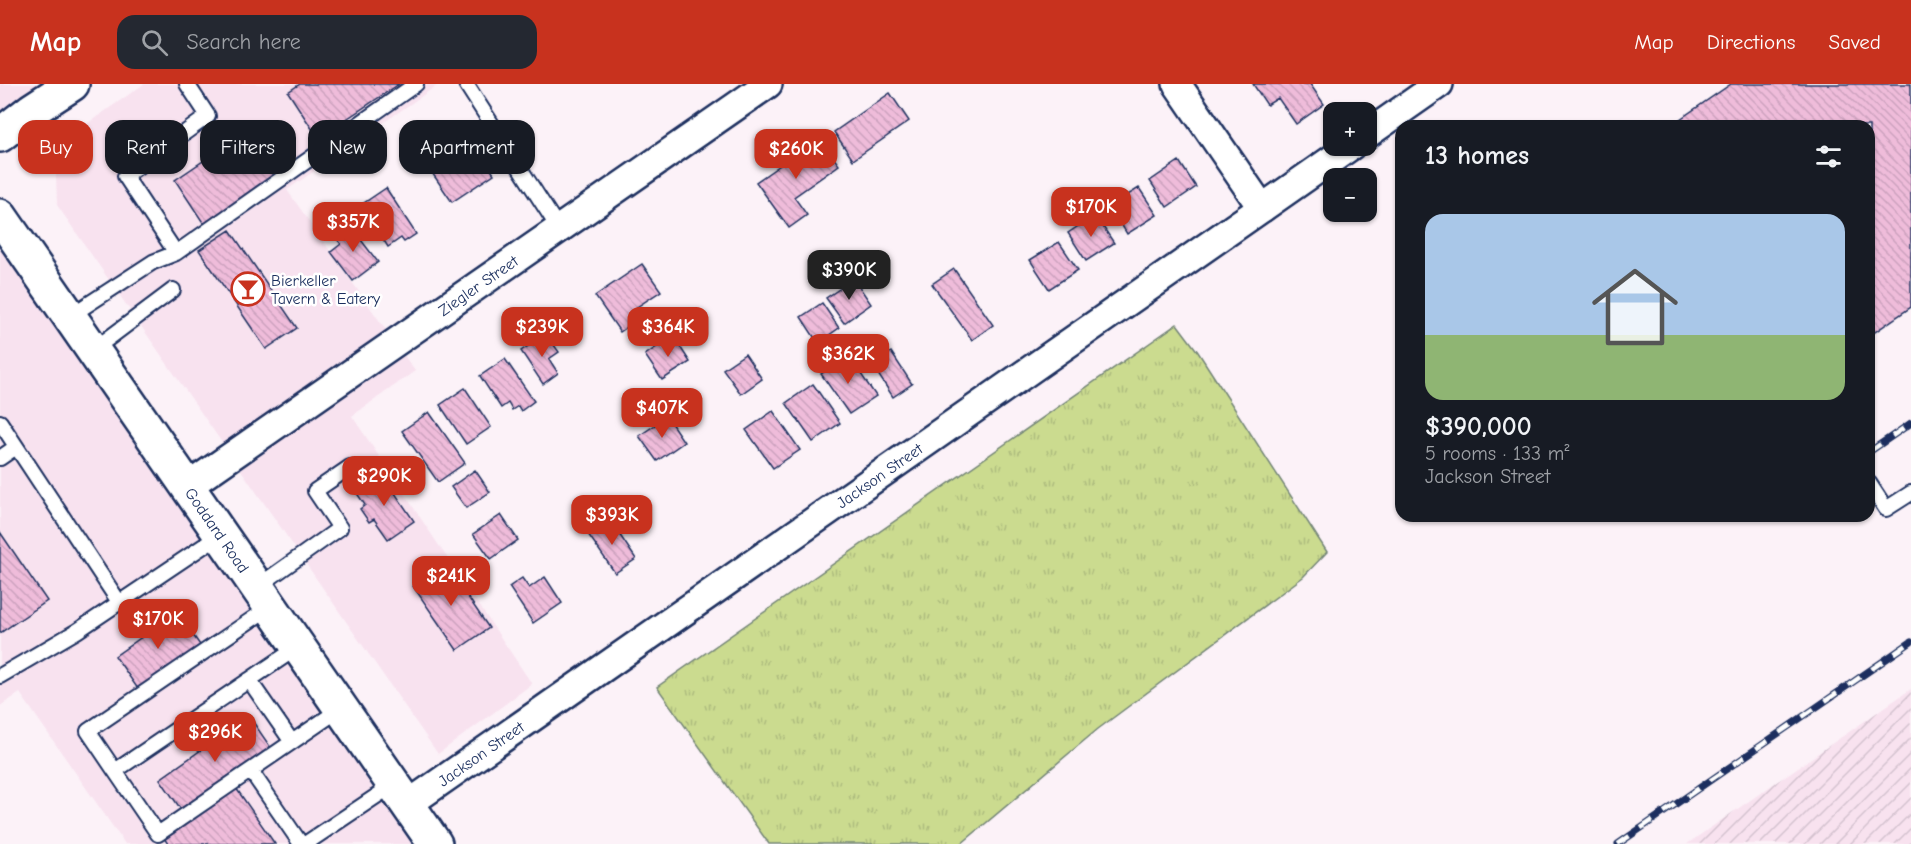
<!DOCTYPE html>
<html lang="en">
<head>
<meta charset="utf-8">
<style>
	:root { --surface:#171b24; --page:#242831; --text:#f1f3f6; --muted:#9ea1a6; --line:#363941; --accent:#c8321e }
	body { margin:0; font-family:"Comic Neue",sans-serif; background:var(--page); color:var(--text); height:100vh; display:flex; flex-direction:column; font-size:22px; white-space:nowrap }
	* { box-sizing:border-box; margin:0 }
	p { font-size:20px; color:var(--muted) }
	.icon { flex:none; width:33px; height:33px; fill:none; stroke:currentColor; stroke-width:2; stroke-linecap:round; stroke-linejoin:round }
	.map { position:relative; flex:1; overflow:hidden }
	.drawer { position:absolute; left:1395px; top:36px; width:480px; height:402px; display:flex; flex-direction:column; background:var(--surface); border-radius:18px; box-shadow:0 2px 4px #0004 }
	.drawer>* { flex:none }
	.guide { position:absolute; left:18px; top:36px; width:570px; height:54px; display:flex; gap:12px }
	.buttons { position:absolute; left:1323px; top:18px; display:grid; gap:12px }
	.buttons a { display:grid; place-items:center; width:54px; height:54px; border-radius:12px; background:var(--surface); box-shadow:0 2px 4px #0004; font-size:30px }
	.price { position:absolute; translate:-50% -51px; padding:0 14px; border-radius:12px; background:var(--accent); color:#fff; font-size:20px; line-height:39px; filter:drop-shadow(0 2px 3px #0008) }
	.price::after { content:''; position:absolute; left:50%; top:36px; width:18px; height:14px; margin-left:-9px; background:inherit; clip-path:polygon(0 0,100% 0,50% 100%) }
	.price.active { background:#222; color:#fff }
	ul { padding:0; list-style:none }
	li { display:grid; align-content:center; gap:12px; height:318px; padding:0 30px }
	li+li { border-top:2px solid var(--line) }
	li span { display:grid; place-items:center; height:186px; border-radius:18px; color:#555 }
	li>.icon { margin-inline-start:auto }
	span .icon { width:108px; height:108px; fill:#fffc; stroke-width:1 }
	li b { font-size:26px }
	h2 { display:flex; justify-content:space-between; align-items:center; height:72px; padding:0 30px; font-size:26px }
	.chip { padding:0 21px; border-radius:18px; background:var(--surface); box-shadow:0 2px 4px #0004; font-size:21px; line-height:54px }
	.chip.active { background:var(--accent); color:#fff }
	header { display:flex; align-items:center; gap:36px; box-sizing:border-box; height:84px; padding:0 30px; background:var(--accent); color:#fff }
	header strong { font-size:28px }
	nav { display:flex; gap:33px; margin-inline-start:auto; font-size:21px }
	.search { width:420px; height:54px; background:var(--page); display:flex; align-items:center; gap:15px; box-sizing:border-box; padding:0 21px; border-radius:18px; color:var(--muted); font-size:22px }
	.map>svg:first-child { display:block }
</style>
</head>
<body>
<header>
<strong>Map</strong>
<div class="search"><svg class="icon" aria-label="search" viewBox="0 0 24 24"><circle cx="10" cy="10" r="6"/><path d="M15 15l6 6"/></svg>Search here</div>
<nav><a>Map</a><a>Directions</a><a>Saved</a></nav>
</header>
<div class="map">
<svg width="1911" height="760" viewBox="0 0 1911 760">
	<defs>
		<pattern id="industrial-furrows" width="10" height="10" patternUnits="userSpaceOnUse" patternTransform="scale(1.5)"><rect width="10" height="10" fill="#f8e2ef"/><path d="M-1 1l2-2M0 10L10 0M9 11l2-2" fill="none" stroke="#d4c2cf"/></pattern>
		<pattern id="grass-tufts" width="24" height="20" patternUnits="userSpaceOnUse" patternTransform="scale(1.5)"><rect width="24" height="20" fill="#cbdb8f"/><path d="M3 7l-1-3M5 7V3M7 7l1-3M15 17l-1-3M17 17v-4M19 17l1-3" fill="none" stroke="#aebc7e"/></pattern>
		<pattern id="building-back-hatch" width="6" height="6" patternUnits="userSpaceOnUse" patternTransform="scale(1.5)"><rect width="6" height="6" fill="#efbcda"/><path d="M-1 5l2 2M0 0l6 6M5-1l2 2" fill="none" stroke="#cca2be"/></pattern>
	</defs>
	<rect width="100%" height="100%" fill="#fcf2f8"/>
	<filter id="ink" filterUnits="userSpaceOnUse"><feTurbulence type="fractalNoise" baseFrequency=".0167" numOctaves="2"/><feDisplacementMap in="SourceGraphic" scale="12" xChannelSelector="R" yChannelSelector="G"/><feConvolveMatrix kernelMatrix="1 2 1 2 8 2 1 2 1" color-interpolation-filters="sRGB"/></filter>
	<g filter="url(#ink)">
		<!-- built -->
		<path fill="#f8e2ef" d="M 0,0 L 72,0 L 0,51 Z
			M 144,0 L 439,0 L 287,106 L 415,287 L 352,332 L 532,600 L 438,670 L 57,121 L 55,62 Z
			M 0,132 L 435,760 L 125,760 L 20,609 L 0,622 Z"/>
		<!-- industrial -->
		<path fill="url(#industrial-furrows)" d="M 1911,605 L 1911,760 L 1687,760 Z"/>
		<!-- grass -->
		<path fill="url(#grass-tufts)" stroke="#738576" stroke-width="1.5" d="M 1177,240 L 1198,268 L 1327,468 L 1303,493 L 1098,645 L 961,760 L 769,760 L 657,603 Z"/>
		<!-- building -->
		<path fill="url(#building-back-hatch)" stroke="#1b2f5e" stroke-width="1.5" d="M 300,0 L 399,0 L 318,54 L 288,8 Z
			M 1253,0 L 1310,0 L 1324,20 L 1296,40 L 1278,14 L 1267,21 Z
			M 1731,0 L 1911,0 L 1911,223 L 1869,252 L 1869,42 L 1670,42 Z
			M 890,9 L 909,37 L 853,76 L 834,48 Z
			M 255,42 L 284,85 L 204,140 L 175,96 Z
			M 470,54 L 494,90 L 452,118 L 428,83 Z
			M 819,54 L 839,81 L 794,113 L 807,131 L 789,144 L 756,98 Z
			M 1179,77 L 1196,103 L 1167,123 L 1150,97 Z
			M 386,104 L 416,150 L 404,158 L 401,154 L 388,163 L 361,121 Z
			M 1139,104 L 1157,131 L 1127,150 L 1110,122 Z
			M 1095,131 L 1114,159 L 1086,177 L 1068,149 Z
			M 348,139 L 378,178 L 353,197 L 331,168 L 341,160 L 333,150 Z
			M 230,146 L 297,244 L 266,265 L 199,166 Z
			M 1059,158 L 1078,186 L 1049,205 L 1030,176 Z
			M 642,180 L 661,207 L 637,223 L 643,232 L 620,248 L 595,212 Z
			M 954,185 L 993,241 L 972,256 L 932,200 Z
			M 854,195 L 871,220 L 844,239 L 826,214 Z
			M 822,219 L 839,244 L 818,259 L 801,233 Z
			M 546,250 L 559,268 L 549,275 L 558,289 L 543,300 L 521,267 Z
			M 673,252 L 690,278 L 662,296 L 645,271 Z
			M 891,268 L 912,300 L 893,313 L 872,281 Z
			M 745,270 L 762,295 L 741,310 L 723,285 Z
			M 848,271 L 876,312 L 849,330 L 821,290 Z
			M 505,275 L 534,317 L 521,327 L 518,322 L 512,326 L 508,319 L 501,324 L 480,292 Z
			M 813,300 L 840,339 L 813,358 L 786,319 Z
			M 465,304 L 491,343 L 466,360 L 440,321 Z
			M 773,327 L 800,366 L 773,384 L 746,346 Z
			M 429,328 L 465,379 L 438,398 L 402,347 Z
			M 667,333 L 684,358 L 657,377 L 639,352 Z
			M 475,386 L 490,408 L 466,424 L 451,403 Z
			M 382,390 L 414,437 L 388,455 L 374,435 L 369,438 L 360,425 L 365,421 L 356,408 Z
			M 501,431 L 518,456 L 491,475 L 473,450 Z
			M 609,435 L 636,475 L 615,489 L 588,450 Z
			M 0,448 L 47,517 L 0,549 Z
			M 445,479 L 489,544 L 457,566 L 413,502 Z
			M 545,493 L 562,519 L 533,539 L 509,503 L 522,494 L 529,504 Z
			M 177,528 L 200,561 L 138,605 L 115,572 Z
			M 249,632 L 271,664 L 182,727 L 160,695 Z
			M 236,704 L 275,760 L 168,760 L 164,754 Z"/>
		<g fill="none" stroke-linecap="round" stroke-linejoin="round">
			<!-- service casing -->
			<g stroke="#1b2f5e" stroke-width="18">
				<path id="service" d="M 466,0 L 559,145
					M 176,169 L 416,0
					M 70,232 L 153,178 L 176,169 L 125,92 L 208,32 L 187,0
					M 93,266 L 173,206
					M 0,338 L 119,518
					M 0,374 L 16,363
					M 1869,399 L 1886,425 L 1911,409
					M 257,503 L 340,444 L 315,407 L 350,383
					M 270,523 L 88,647 L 115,687 L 298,563
					M 0,592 L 77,547 L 220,451
					M 249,596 L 292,658
					M 115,687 L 158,750 L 340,625
					M 251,687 L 301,760
					M 305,760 L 393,701"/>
			</g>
			<!-- minor casing -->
			<g stroke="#1b2f5e" stroke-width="32">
				<g id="minor">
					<path d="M 1177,0 L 1262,124"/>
					<path d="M 1366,51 L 1439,0"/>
					<path id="s1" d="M 187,403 L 768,0"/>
					<path id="s2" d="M 407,721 L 1351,62"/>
				</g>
			</g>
			<!-- secondary casing -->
			<g stroke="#1b2f5e" stroke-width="38">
				<g id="secondary">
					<path d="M 0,51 L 32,26 L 72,0"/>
					<path id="s3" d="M 0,132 L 435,760"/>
				</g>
			</g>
			<!-- service -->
			<use href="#service" stroke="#fff" stroke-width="14"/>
			<!-- minor -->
			<use href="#minor" stroke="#fff" stroke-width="27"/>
			<!-- secondary -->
			<use href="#secondary" stroke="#fff" stroke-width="33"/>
			<!-- rail casing -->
			<g stroke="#1b2f5e" stroke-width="7">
				<path id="rail" d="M 1869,368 L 1911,339
					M 1618,760 L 1911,558"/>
			</g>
			<!-- rail -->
			<use href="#rail" stroke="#fff" stroke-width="4.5" stroke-dasharray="14" stroke-linecap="butt"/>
		</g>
	</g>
	<!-- icons -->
	<defs>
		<g id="bar-ring" transform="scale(1.725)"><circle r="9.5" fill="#fff" stroke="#c8321e" stroke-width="1.5"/><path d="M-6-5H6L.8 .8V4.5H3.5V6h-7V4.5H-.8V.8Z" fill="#c8321e"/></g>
	</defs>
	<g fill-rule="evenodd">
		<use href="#bar-ring" x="248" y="205"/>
	</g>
	<g text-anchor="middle" stroke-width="5" stroke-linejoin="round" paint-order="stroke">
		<!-- poi labels -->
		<g font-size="16" fill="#1b2f5e" stroke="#fff" text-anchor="start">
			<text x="271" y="202">Bierkeller<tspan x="271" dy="18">Tavern &amp; Eatery</tspan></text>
		</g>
		<!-- street labels -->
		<g font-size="16" fill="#1b2f5e" stroke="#fff">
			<text dy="6" stroke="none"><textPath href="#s1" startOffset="354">Ziegler Street</textPath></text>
			<text dy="6" stroke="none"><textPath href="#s2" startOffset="576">Jackson Street</textPath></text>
			<text dy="6" stroke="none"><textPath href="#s3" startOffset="382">Goddard Road</textPath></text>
			<text dy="6" stroke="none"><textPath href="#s2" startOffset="90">Jackson Street</textPath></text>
		</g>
	</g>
</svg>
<div class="buttons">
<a>+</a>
<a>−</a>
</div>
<b class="price" style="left:796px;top:96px">$260K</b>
<b class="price" style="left:1091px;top:154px">$170K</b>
<b class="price" style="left:353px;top:169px">$357K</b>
<b class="price active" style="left:849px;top:217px">$390K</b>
<b class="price" style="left:542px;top:274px">$239K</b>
<b class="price" style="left:668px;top:274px">$364K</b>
<b class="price" style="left:848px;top:301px">$362K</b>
<b class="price" style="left:662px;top:355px">$407K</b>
<b class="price" style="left:384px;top:423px">$290K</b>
<b class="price" style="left:612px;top:462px">$393K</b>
<b class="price" style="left:451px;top:523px">$241K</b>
<b class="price" style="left:158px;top:566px">$170K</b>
<b class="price" style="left:215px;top:679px">$296K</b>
<div class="guide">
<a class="chip active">Buy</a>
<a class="chip">Rent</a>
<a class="chip">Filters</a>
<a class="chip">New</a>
<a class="chip">Apartment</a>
</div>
<section class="drawer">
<h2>13 homes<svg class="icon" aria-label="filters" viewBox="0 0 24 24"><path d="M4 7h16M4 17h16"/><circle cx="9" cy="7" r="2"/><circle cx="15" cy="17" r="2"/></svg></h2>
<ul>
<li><span style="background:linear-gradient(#a9c7e8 65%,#8fb573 0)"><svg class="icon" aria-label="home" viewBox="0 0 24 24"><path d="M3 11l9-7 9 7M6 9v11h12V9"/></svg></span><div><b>$390,000</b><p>5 rooms · 133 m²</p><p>Jackson Street</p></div></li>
</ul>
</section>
</div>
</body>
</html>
